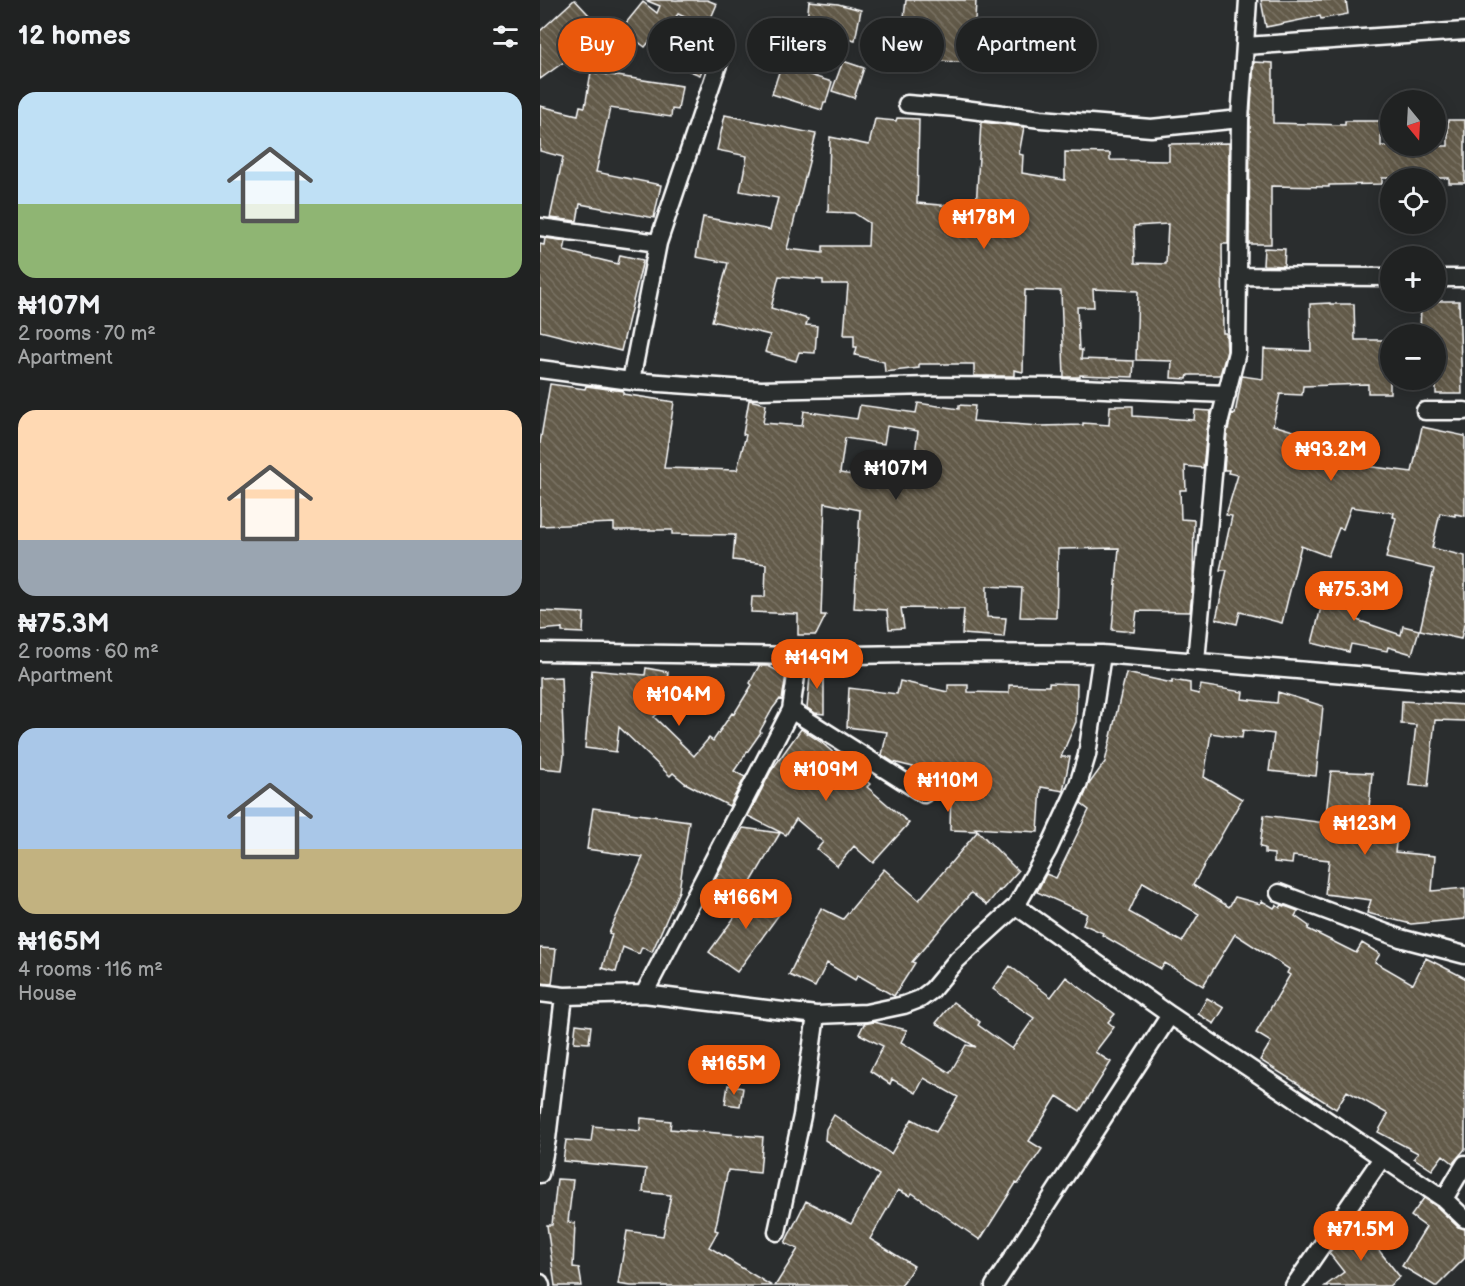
<!DOCTYPE html>
<html lang="en">
<head>
<meta charset="utf-8">
<style>
	:root { --surface:#202222; --page:#2d2f2f; --text:#f1f3f6; --muted:#a2a4a5; --line:#3d3f40; --accent:#ea580c }
	body { margin:0; font-family:"Balsamiq Sans",sans-serif; background:var(--page); color:var(--text); height:100vh; display:flex; flex-direction:column; font-size:22px; white-space:nowrap }
	* { box-sizing:border-box; margin:0 }
	p { font-size:20px; color:var(--muted) }
	.icon { flex:none; width:33px; height:33px; fill:none; stroke:currentColor; stroke-width:2; stroke-linecap:round; stroke-linejoin:round }
	.map { position:relative; flex:1; overflow:hidden }
	.side { display:flex; flex-direction:column; background:var(--surface); width:540px }
	.side>* { flex:none }
	.banner { position:absolute; left:18px; top:18px; width:570px; height:54px; display:flex; gap:12px }
	.needle { width:39px; rotate:162deg }
	.fabs { position:absolute; left:840px; top:90px; display:grid; gap:12px }
	.fabs a { display:grid; place-items:center; width:66px; height:66px; border-radius:50%; background:var(--surface); box-shadow:0 3px 15px #0003,0 0 0 2px var(--line); font-size:30px }
	.price { position:absolute; translate:-50% -51px; padding:0 14px; border-radius:21px; background:var(--accent); color:#fff; font-size:20px; line-height:39px; filter:drop-shadow(0 2px 3px #0008) }
	.price::after { content:''; position:absolute; left:50%; top:36px; width:18px; height:14px; margin-left:-9px; background:inherit; clip-path:polygon(0 0,100% 0,50% 100%) }
	.price.current { background:#222; color:#fff }
	ul { padding:0; list-style:none }
	li { display:grid; align-content:center; gap:12px; height:318px; padding:0 18px }
	li span { display:grid; place-items:center; height:186px; border-radius:18px; color:#555 }
	li>.icon { margin-inline-start:auto }
	span .icon { width:108px; height:108px; fill:#fffc; stroke-width:1 }
	li b { font-size:26px }
	h2 { display:flex; justify-content:space-between; align-items:center; height:72px; padding:0 18px; font-size:26px }
	.tag { padding:0 21px; border-radius:27px; background:var(--surface); box-shadow:0 3px 15px #0003,0 0 0 2px var(--line); font-size:21px; line-height:54px }
	.tag.current { background:var(--accent); color:#fff }
	main { display:flex; flex:1; min-height:0 }
	.map>svg:first-child { display:block }
</style>
</head>
<body>
<main>
<section class="side">
<h2>12 homes<svg class="icon" aria-label="filters" viewBox="0 0 24 24"><path d="M4 7h16M4 17h16"/><circle cx="9" cy="7" r="2"/><circle cx="15" cy="17" r="2"/></svg></h2>
<ul>
<li><span style="background:linear-gradient(#bfe0f5 60%,#8fb573 0)"><svg class="icon" aria-label="home" viewBox="0 0 24 24"><path d="M3 11l9-7 9 7M6 9v11h12V9"/></svg></span><div><b>₦107M</b><p>2 rooms · 70 m²</p><p>Apartment</p></div></li>
<li><span style="background:linear-gradient(#ffd9b3 70%,#9aa5b1 0)"><svg class="icon" aria-label="home" viewBox="0 0 24 24"><path d="M3 11l9-7 9 7M6 9v11h12V9"/></svg></span><div><b>₦75.3M</b><p>2 rooms · 60 m²</p><p>Apartment</p></div></li>
<li><span style="background:linear-gradient(#a9c7e8 65%,#c2b280 0)"><svg class="icon" aria-label="home" viewBox="0 0 24 24"><path d="M3 11l9-7 9 7M6 9v11h12V9"/></svg></span><div><b>₦165M</b><p>4 rooms · 116 m²</p><p>House</p></div></li>
</ul>
</section>
<div class="map">
<svg width="925" height="1286" viewBox="0 0 925 1286">
	<defs>
		<pattern id="building-back-hatch" width="6" height="6" patternUnits="userSpaceOnUse" patternTransform="scale(1.5)"><rect width="6" height="6" fill="#625a4a"/><path d="M-1 5l2 2M0 0l6 6M5-1l2 2" fill="none" stroke="#7a7365"/></pattern>
	</defs>
	<rect width="100%" height="100%" fill="#2a2d2e"/>
	<filter id="ink" filterUnits="userSpaceOnUse"><feTurbulence type="fractalNoise" baseFrequency=".0167" numOctaves="2"/><feDisplacementMap in="SourceGraphic" scale="12" xChannelSelector="R" yChannelSelector="G"/><feConvolveMatrix kernelMatrix="1 2 1 2 8 2 1 2 1" color-interpolation-filters="sRGB"/></filter>
	<g filter="url(#ink)">
		<!-- building -->
		<path fill="url(#building-back-hatch)" stroke="#fff" stroke-width="1.5" fill-rule="evenodd" d="M 34,0 L 35,0 L 62,29 L 28,59 L 0,79 L 0,31 Z
			M 105,0 L 167,0 L 177,4 L 167,27 L 138,14 L 122,35 L 117,32 L 105,47 L 81,29 L 103,2 L 117,13 L 120,6 Z
			M 366,0 L 436,0 L 433,63 L 386,60 L 386,66 L 359,65 L 362,26 L 363,26 Z
			M 721,0 L 806,0 L 808,14 L 781,19 L 780,16 L 726,27 Z
			M 269,1 L 298,4 L 321,10 L 315,40 L 289,34 L 266,32 Z
			M 232,24 L 260,35 L 247,67 L 219,56 Z
			M 160,31 L 175,38 L 160,75 L 145,69 Z
			M 303,61 L 324,68 L 314,98 L 292,91 Z
			M 714,62 L 733,63 L 733,123 L 805,125 L 805,121 L 841,121 L 841,146 L 908,146 L 908,120 L 925,120 L 925,183 L 909,183 L 909,178 L 842,178 L 842,184 L 789,185 L 789,187 L 731,186 L 731,244 L 709,244 L 710,119 Z
			M 241,66 L 292,82 L 286,102 L 284,102 L 282,110 L 232,94 Z
			M 51,72 L 142,86 L 138,110 L 132,109 L 131,117 L 70,108 L 56,172 L 121,185 L 114,218 L 40,204 L 37,221 L 10,218 L 23,157 L 0,151 L 0,106 L 38,115 L 40,106 L 45,107 Z
			M 185,115 L 276,134 L 247,249 L 283,253 L 283,246 L 328,246 L 329,223 L 314,213 L 288,212 L 290,137 L 329,145 L 335,119 L 356,121 L 357,118 L 379,119 L 377,203 L 436,208 L 441,122 L 484,127 L 479,154 L 483,155 L 482,173 L 525,180 L 525,152 L 570,153 L 570,160 L 629,161 L 629,144 L 689,143 L 688,244 L 682,244 L 683,333 L 686,333 L 687,351 L 680,375 L 648,375 L 647,379 L 631,378 L 632,361 L 596,360 L 598,291 L 553,289 L 554,307 L 537,307 L 539,350 L 542,350 L 541,359 L 594,361 L 593,377 L 540,375 L 540,377 L 524,377 L 521,291 L 485,290 L 483,372 L 474,370 L 474,376 L 434,376 L 434,364 L 379,364 L 379,368 L 345,372 L 344,362 L 315,355 L 317,347 L 314,347 L 314,335 L 304,335 L 308,284 L 283,284 L 283,280 L 239,276 L 231,308 L 268,319 L 266,325 L 277,326 L 275,353 L 259,352 L 256,361 L 225,352 L 230,335 L 172,321 L 188,263 L 156,257 L 163,217 L 230,230 L 238,198 L 200,191 L 207,156 L 177,150 ZM 628,224 L 626,264 L 595,263 L 594,226 Z
			M 5,238 L 26,241 L 24,251 L 78,264 L 80,255 L 103,260 L 81,351 L 0,331 L 0,244 L 4,245 Z
			M 724,248 L 745,249 L 744,266 L 723,265 Z
			M 896,301 L 919,301 L 922,394 L 896,394 L 896,334 L 880,334 L 881,302 Z
			M 790,303 L 790,304 L 814,304 L 815,340 L 850,340 L 850,393 L 828,393 L 828,384 L 763,386 L 762,395 L 740,394 L 733,425 L 814,449 L 810,464 L 872,472 L 882,427 L 925,436 L 925,516 L 915,514 L 915,516 L 900,513 L 892,548 L 925,556 L 925,620 L 921,639 L 880,630 L 894,569 L 846,558 L 856,518 L 853,517 L 854,513 L 811,507 L 803,529 L 799,528 L 788,556 L 761,546 L 742,623 L 700,612 L 697,624 L 676,619 L 687,570 L 680,570 L 692,516 L 686,515 L 698,475 L 688,473 L 689,470 L 684,470 L 687,433 L 692,413 L 695,414 L 702,376 L 723,379 L 724,349 L 771,351 L 770,304 Z
			M 10,384 L 45,389 L 46,386 L 83,391 L 83,394 L 134,402 L 124,468 L 197,470 L 206,435 L 203,434 L 209,400 L 226,404 L 223,423 L 262,426 L 264,411 L 317,419 L 320,405 L 376,413 L 378,403 L 419,409 L 419,405 L 435,406 L 433,421 L 499,426 L 543,425 L 543,423 L 569,425 L 570,406 L 593,406 L 593,416 L 654,420 L 655,410 L 671,411 L 667,430 L 663,468 L 645,466 L 646,490 L 640,490 L 641,519 L 654,520 L 653,582 L 650,612 L 597,611 L 594,632 L 572,630 L 579,548 L 518,549 L 516,618 L 480,617 L 482,588 L 447,586 L 447,617 L 466,618 L 464,637 L 422,634 L 424,609 L 361,608 L 364,628 L 349,629 L 347,610 L 314,608 L 320,510 L 285,503 L 281,615 L 286,615 L 276,635 L 258,635 L 258,614 L 211,612 L 212,597 L 225,597 L 226,564 L 193,560 L 195,535 L 132,534 L 132,530 L 74,530 L 74,523 L 0,526 L 0,443 ZM 347,426 L 378,431 L 371,485 L 300,473 L 305,438 L 344,444 Z
			M 789,576 L 826,584 L 817,620 L 861,635 L 863,626 L 879,630 L 872,654 L 848,647 L 847,651 L 811,644 L 809,652 L 772,643 Z
			M 0,611 L 44,613 L 43,633 L 22,632 L 22,628 L 0,630 Z
			M 219,666 L 228,666 L 246,675 L 242,700 L 240,699 L 233,708 L 220,731 L 221,732 L 194,771 L 205,777 L 189,806 L 145,783 L 133,773 L 130,776 L 79,727 L 76,752 L 45,748 L 52,670 L 105,675 L 106,668 L 128,672 L 124,708 L 114,717 L 154,756 L 169,738 L 173,741 L 192,713 L 194,714 L 212,685 L 210,683 Z
			M 271,666 L 284,666 L 284,714 L 275,713 L 267,708 Z
			M 586,673 L 632,683 L 632,680 L 650,683 L 650,692 L 659,694 L 661,685 L 703,692 L 702,699 L 737,703 L 738,692 L 783,706 L 776,776 L 729,771 L 734,734 L 703,730 L 702,738 L 671,733 L 664,777 L 702,799 L 653,885 L 689,907 L 695,897 L 720,904 L 722,901 L 734,908 L 736,905 L 740,908 L 742,905 L 758,911 L 755,916 L 769,926 L 768,929 L 816,953 L 822,943 L 840,954 L 835,962 L 873,984 L 886,958 L 925,978 L 925,1149 L 913,1163 L 903,1155 L 892,1170 L 874,1158 L 878,1153 L 838,1132 L 848,1114 L 807,1091 L 796,1109 L 760,1086 L 760,1085 L 720,1060 L 731,1042 L 716,1033 L 750,975 L 747,973 L 749,969 L 695,934 L 663,986 L 625,963 L 621,969 L 562,935 L 563,933 L 543,924 L 547,914 L 497,892 L 506,874 L 516,878 L 549,810 L 541,804 L 549,784 L 565,762 ZM 603,882 L 659,914 L 642,942 L 589,912 Z
			M 21,677 L 24,755 L 22,770 L 0,768 L 0,678 Z
			M 360,681 L 408,692 L 408,685 L 428,685 L 428,692 L 469,693 L 469,685 L 509,686 L 509,683 L 537,684 L 536,722 L 521,757 L 530,757 L 523,791 L 501,787 L 498,832 L 435,828 L 478,871 L 460,891 L 459,890 L 447,905 L 431,893 L 372,962 L 375,963 L 354,996 L 318,975 L 315,980 L 287,963 L 275,987 L 249,975 L 281,908 L 303,919 L 344,869 L 379,900 L 438,831 L 410,830 L 411,788 L 404,788 L 404,770 L 381,769 L 353,762 L 342,755 L 347,732 L 307,727 L 309,688 L 357,694 Z
			M 862,701 L 925,705 L 925,721 L 895,720 L 888,787 L 869,785 L 876,725 L 861,724 Z
			M 261,729 L 282,743 L 330,784 L 327,787 L 369,823 L 333,863 L 314,846 L 297,866 L 277,849 L 283,842 L 256,819 L 246,835 L 208,816 L 231,771 Z
			M 791,771 L 832,773 L 829,808 L 860,811 L 855,852 L 895,856 L 892,891 L 925,888 L 925,919 L 871,924 L 827,913 L 831,900 L 785,894 L 789,860 L 753,856 L 752,864 L 734,862 L 734,854 L 725,853 L 725,848 L 720,847 L 724,815 L 785,823 Z
			M 53,808 L 149,821 L 139,891 L 112,952 L 102,947 L 99,954 L 83,947 L 76,972 L 62,968 L 72,934 L 69,933 L 103,857 L 47,849 Z
			M 203,828 L 240,833 L 203,896 L 175,879 Z
			M 215,889 L 243,909 L 197,972 L 169,952 Z
			M 0,948 L 16,949 L 12,984 L 0,983 Z
			M 470,966 L 511,997 L 526,977 L 575,1014 L 568,1022 L 574,1027 L 555,1052 L 571,1062 L 540,1111 L 517,1096 L 489,1141 L 502,1149 L 478,1184 L 476,1183 L 440,1240 L 372,1193 L 370,1196 L 358,1190 L 330,1239 L 374,1266 L 361,1286 L 235,1286 L 258,1249 L 245,1243 L 266,1201 L 311,1224 L 339,1175 L 285,1140 L 286,1129 L 294,1115 L 351,1154 L 372,1119 L 396,1132 L 418,1097 L 384,1078 L 376,1093 L 352,1079 L 350,1084 L 330,1071 L 343,1046 L 319,1034 L 324,1024 L 334,1022 L 367,1030 L 361,1042 L 410,1073 L 426,1045 L 436,1047 L 396,1023 L 413,1002 L 440,1022 L 438,1025 L 472,1049 L 494,1018 L 453,989 Z
			M 667,998 L 684,1008 L 674,1024 L 658,1014 Z
			M 36,1024 L 51,1026 L 49,1043 L 34,1042 Z
			M 188,1085 L 203,1088 L 200,1106 L 185,1104 Z
			M 101,1118 L 131,1121 L 130,1129 L 223,1137 L 220,1173 L 188,1170 L 175,1230 L 178,1231 L 169,1247 L 192,1261 L 192,1262 L 232,1286 L 91,1286 L 78,1284 L 87,1231 L 123,1236 L 131,1195 L 103,1192 L 106,1169 L 23,1161 L 26,1140 L 51,1142 L 53,1126 L 100,1131 Z
			M 17,1179 L 33,1180 L 28,1222 L 35,1223 L 33,1267 L 39,1268 L 42,1286 L 15,1286 L 7,1225 L 12,1225 Z
			M 884,1198 L 897,1207 L 918,1227 L 925,1229 L 925,1258 L 897,1286 L 895,1286 L 862,1266 L 886,1227 L 871,1216 Z
			M 819,1225 L 860,1277 L 849,1286 L 785,1286 L 804,1272 L 789,1253 L 795,1245 Z"/>
		<g fill="none" stroke-linecap="round" stroke-linejoin="round">
			<!-- minor casing -->
			<g stroke="#fff" stroke-width="21">
				<path id="minor" d="M 705,46 L 925,31
					M 367,104 L 416,108 L 501,119 L 611,128 L 700,119
					M 0,227 L 118,243
					M 698,276 L 850,277
					M 896,278 L 925,278
					M 0,369 L 91,381 L 221,390 L 392,386 L 516,387 L 687,394
					M 91,381 L 118,243 L 181,56
					M 885,411 L 925,411
					M 0,652 L 259,656 L 423,653 L 562,654 L 925,684
					M 656,661 L 677,431 L 697,352 L 700,119 L 708,0
					M 251,710 L 384,794
					M 739,893 L 860,938 L 925,955
					M 476,906 L 630,1015 L 904,1199 L 925,1219
					M 0,993 L 24,996 L 104,994 L 276,1015 L 326,1013 L 364,1005 L 380,999 L 392,990 L 417,960 L 476,906 L 508,850 L 538,785 L 547,755 L 562,654
					M 104,994 L 251,710 L 259,656
					M 0,1174 L 7,1139 L 24,996
					M 904,1199 L 925,1164
					M 237,1232 L 262,1116 L 276,1015
					M 0,1283 L 1,1286
					M 454,1286 L 630,1015
					M 754,1286 L 842,1158"/>
			</g>
			<!-- minor -->
			<use href="#minor" stroke="#2a2d2e" stroke-width="16"/>
		</g>
	</g>
</svg>
<div class="fabs">
<a><svg class="needle" viewBox="-14 -14 28 28"><path d="M0-13l5 13h-10z" fill="#e53935"/><path d="M0 13l5-13h-10z" fill="#a2a4a5"/></svg></a>
<a><svg class="icon" aria-label="locate" viewBox="0 0 24 24"><circle cx="12" cy="12" r="6"/><path d="M12 2v4M12 18v4M2 12h4M18 12h4"/></svg></a>
<a>+</a>
<a>−</a>
</div>
<b class="price" style="left:444px;top:250px">₦178M</b>
<b class="price" style="left:791px;top:482px">₦93.2M</b>
<b class="price current" style="left:356px;top:501px">₦107M</b>
<b class="price" style="left:814px;top:622px">₦75.3M</b>
<b class="price" style="left:277px;top:690px">₦149M</b>
<b class="price" style="left:139px;top:727px">₦104M</b>
<b class="price" style="left:286px;top:802px">₦109M</b>
<b class="price" style="left:408px;top:813px">₦110M</b>
<b class="price" style="left:825px;top:856px">₦123M</b>
<b class="price" style="left:206px;top:930px">₦166M</b>
<b class="price" style="left:194px;top:1096px">₦165M</b>
<b class="price" style="left:821px;top:1262px">₦71.5M</b>
<div class="banner">
<a class="tag current">Buy</a>
<a class="tag">Rent</a>
<a class="tag">Filters</a>
<a class="tag">New</a>
<a class="tag">Apartment</a>
</div>
</div>
</main>
</body>
</html>
